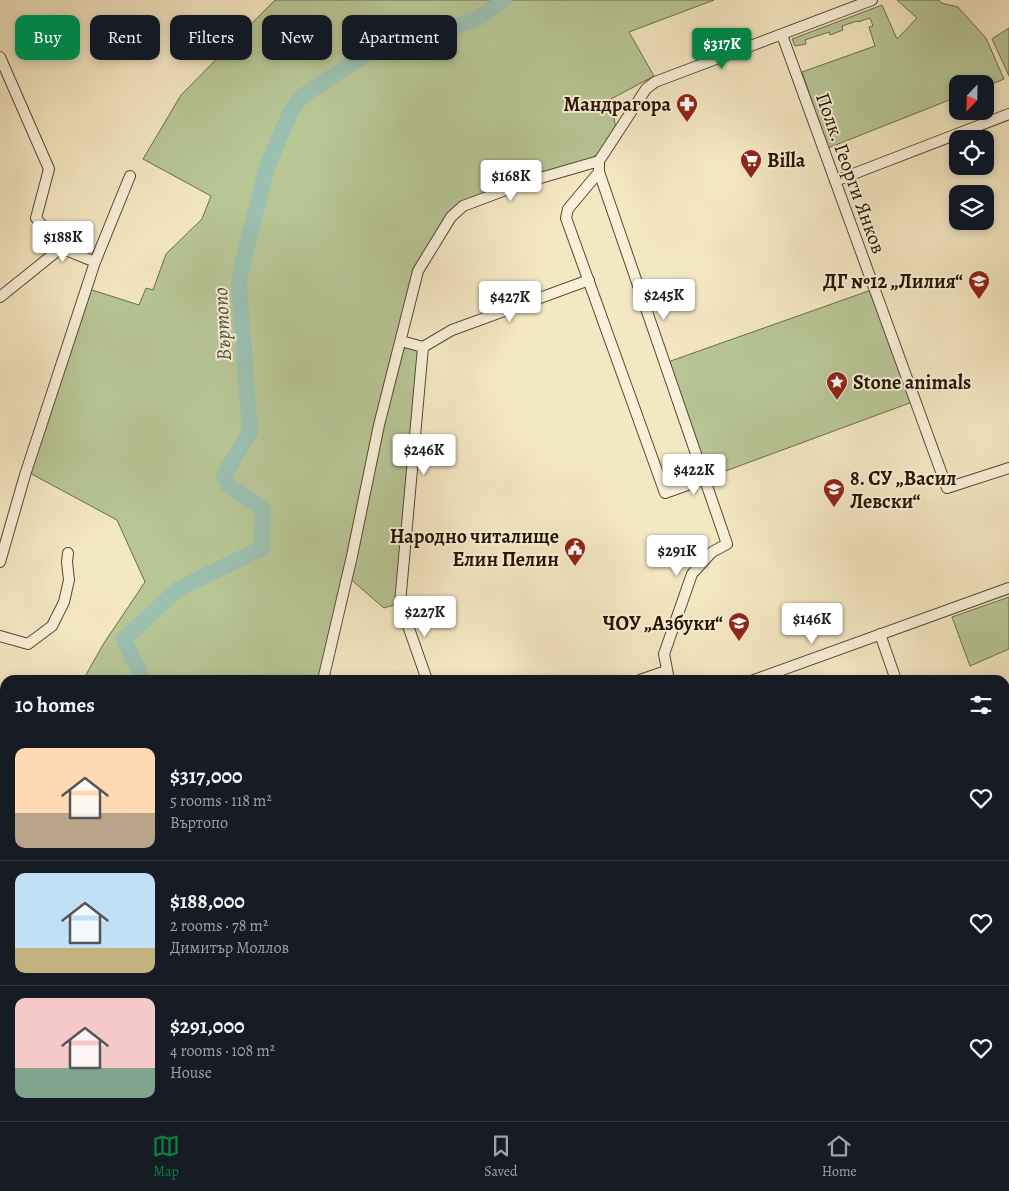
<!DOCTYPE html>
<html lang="en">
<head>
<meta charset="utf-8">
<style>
	:root { --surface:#171b24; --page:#242831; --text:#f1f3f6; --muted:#9ea1a6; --line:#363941; --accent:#0b8043 }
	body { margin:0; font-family:Alegreya,serif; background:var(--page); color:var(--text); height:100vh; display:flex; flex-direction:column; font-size:19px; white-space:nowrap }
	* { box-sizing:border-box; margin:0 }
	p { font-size:16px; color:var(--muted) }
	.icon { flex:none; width:28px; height:28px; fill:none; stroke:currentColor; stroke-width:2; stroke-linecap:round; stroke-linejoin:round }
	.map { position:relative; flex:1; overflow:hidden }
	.details { position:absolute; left:0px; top:675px; width:1010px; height:446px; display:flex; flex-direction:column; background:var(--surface); border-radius:15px 15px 0 0; box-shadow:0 2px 8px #0003 }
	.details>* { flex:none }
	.guide { position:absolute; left:15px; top:15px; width:500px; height:45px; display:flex; gap:10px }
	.needle { width:32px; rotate:202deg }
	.tools { position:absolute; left:949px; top:75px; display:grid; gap:10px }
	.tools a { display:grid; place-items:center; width:45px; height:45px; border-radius:10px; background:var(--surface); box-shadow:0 2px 8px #0003; font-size:25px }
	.price { position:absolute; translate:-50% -42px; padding:0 11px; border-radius:5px; background:#fff; color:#222; font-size:16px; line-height:32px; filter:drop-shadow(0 1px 2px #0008) }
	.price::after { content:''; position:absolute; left:50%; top:30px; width:15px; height:11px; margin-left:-8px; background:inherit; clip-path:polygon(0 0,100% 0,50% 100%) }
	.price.current { background:var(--accent); color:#fff }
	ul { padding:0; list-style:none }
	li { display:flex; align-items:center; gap:15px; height:125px; padding:0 15px }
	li+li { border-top:1px solid var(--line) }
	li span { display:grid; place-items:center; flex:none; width:140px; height:100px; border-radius:10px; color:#555 }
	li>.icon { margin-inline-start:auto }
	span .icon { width:60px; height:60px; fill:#fffc; stroke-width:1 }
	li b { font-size:21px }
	h2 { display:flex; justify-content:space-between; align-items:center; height:60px; padding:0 15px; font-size:21px }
	.chip { padding:0 18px; border-radius:10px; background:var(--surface); box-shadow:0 2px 8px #0003; font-size:18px; line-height:45px }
	.chip.current { background:var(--accent); color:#fff }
	.menu { display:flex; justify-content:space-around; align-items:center; height:70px; border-top:1px solid var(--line); background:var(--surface); font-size:14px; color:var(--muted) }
	.menu a { display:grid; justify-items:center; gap:2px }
	.menu .current { color:var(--accent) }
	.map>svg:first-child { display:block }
</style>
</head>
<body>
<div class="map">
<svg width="1009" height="1121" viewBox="0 0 1009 1121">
	<rect width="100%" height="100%" fill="#f4e8c3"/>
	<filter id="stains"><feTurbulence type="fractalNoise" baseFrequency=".004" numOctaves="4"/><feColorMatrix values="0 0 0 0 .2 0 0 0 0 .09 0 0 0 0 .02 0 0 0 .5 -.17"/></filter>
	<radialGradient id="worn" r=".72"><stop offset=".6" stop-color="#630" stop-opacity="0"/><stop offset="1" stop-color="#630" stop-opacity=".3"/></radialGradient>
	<!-- green -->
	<path fill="#b8c696" stroke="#6e6c4b" d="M 275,0 L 714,0 L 629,32 L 654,76 L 611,99 L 616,130 L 606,148 L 591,159 L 528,180 L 451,217 L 418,271 L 401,341 L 423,347 L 400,603 L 384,608 L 348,577 L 323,680 L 83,680 L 104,643 L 145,582 L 117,520 L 26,471 L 86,288 L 139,305 L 146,288 L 153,290 L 166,254 L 202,219 L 211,196 L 143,159 L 181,95 Z
		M 897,0 L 939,0 L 941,3 L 958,7 L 986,38 L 1004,79 L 985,87 L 985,84 L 958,84 L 957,97 L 828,148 L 802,72 L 875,46 L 869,27 L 873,26 L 870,18 L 858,22 L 857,21 L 842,26 L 843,30 L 830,35 L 829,32 L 805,40 L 806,44 L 795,46 L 792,39 L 882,5 L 897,39 L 917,18 Z
		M 51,15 L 60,35 L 44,42 L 35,22 Z
		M 1009,28 L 1009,76 L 992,39 Z
		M 874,289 L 915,401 L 704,479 L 665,363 Z
		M 1009,597 L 1009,649 L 970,666 L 952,617 Z"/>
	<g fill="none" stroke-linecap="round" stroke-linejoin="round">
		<!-- river -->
		<path stroke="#9cc0b0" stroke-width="16" d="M 143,680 L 124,639 L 178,589 L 262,548 L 263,509 L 229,486 L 224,475 L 250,432 L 239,285 L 242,266 L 267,167 L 291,111 L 301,97 L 371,51 L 433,34 L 479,18 L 504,0"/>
		<!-- minor casing -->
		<g stroke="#584831" stroke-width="12">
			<path id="minor" d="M 782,35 L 947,488 L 1009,468
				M 0,57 L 49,169 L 36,218 L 61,248 L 95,262
				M 599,172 L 568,209 L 566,218 L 665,493 L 704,479
				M 835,181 L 1009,114
				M 0,297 L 61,248
				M 401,341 L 423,347 L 452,330 L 589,280
				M 423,347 L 400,603 L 427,680
				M 0,562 L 25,475 L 95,262 L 130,176
				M 880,634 L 896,680
				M 0,636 L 28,644 L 52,626 L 64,602 L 69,580 L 67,562 L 68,553
				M 323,680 L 352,556 L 379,425 L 418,271 L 451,217 L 463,206 L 530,181 L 599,161
				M 640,680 L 666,671
				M 669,680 L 664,654 L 692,574 L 712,552 L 727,544 L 599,172 L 599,161 L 646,89 L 655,82 L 872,0
				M 754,680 L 1009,588
				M 1005,881 L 1009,880
				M 0,912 L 5,923
				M 782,1121 L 784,1116"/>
		</g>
		<!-- major casing -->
		<g stroke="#241300" stroke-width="15">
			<path id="major" d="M 1005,933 L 1009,933
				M 1005,951 L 1009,951
				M 76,1121 L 80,1121
				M 369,1121 L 381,1116
				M 411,1121 L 424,1116"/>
		</g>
		<!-- highway casing -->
		<g stroke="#241300" stroke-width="18">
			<path id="highway" d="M 0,992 L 5,1003
				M 0,1043 L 5,1054
				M 0,1086 L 5,1098
				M 13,1116 L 15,1121
				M 32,1116 L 35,1121
				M 109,1116 L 116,1121"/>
		</g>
		<!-- minor -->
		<use href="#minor" stroke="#f8f0d8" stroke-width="10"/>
		<!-- major -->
		<use href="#major" stroke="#f4e8c3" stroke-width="12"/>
		<!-- highway -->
		<use href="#highway" stroke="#f4e8c3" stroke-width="15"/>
	</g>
	<!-- icons -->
	<defs>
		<g id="pharmacy-pin" transform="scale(1.125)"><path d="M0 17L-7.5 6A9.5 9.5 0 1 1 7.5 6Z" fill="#8f2418" stroke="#f8f0d8"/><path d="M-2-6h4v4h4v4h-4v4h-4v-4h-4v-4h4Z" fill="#fff"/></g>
		<g id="supermarket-pin" transform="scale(1.125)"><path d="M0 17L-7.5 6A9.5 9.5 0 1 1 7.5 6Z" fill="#8f2418" stroke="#f8f0d8"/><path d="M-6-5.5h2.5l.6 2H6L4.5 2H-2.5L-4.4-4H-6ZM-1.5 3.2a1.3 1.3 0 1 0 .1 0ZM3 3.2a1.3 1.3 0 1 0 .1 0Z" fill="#fff"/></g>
		<g id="school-pin" transform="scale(1.125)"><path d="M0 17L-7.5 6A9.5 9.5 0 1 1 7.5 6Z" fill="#8f2418" stroke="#f8f0d8"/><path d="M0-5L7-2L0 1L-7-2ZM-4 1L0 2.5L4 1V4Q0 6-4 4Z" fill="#fff"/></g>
		<g id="sight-pin" transform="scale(1.125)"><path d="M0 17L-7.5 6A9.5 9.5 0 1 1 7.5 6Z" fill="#8f2418" stroke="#f8f0d8"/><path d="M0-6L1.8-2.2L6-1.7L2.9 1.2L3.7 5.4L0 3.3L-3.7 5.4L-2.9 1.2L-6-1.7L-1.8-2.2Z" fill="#fff"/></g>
		<g id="civic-pin" transform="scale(1.125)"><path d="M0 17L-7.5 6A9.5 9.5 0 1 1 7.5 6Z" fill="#8f2418" stroke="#f8f0d8"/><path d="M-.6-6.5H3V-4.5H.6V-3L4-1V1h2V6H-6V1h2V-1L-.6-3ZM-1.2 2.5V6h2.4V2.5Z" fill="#fff"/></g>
	</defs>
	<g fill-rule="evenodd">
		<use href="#pharmacy-pin" x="687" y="104"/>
		<use href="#supermarket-pin" x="751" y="160"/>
		<use href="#school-pin" x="979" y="281"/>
		<use href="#sight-pin" x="837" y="382"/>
		<use href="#school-pin" x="834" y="489"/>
		<use href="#civic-pin" x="575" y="548"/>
		<use href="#school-pin" x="739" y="623"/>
	</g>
	<g text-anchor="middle" stroke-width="4" stroke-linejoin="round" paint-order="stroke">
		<!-- poi labels -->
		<g font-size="20" font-weight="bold" fill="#241300" stroke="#f8f0d8" text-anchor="end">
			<text x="671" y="111">Мандрагора</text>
			<text x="767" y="167" text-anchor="start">Billa</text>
			<text x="963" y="288">ДГ №12 „Лилия“</text>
			<text x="853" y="389" text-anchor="start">Stone animals</text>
			<text x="850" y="485" text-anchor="start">8. СУ „Васил<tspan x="850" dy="23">Левски“</tspan></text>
			<text x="559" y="543">Народно читалище<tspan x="559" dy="23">Елин Пелин</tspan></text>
			<text x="723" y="630">ЧОУ „Азбуки“</text>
		</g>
		<!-- street labels -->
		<g font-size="20" fill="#241300" stroke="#f8f0d8">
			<text transform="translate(851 173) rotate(70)" y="7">Полк. Георги Янков</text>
		</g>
		<!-- water labels -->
		<g font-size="21" font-style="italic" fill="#4e503e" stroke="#f8f0d8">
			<text transform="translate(222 324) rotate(-93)" y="7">Въртопо</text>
		</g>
	</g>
	<rect width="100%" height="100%" filter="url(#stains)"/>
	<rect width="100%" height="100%" fill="url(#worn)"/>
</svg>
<div class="tools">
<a><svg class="needle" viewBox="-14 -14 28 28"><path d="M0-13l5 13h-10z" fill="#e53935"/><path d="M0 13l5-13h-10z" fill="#9ea1a6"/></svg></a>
<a><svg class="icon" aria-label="locate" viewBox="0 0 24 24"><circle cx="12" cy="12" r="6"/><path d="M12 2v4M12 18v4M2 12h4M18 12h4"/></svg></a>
<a><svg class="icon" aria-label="layers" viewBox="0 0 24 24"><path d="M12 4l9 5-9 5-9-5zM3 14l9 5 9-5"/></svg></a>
</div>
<b class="price current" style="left:722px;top:70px">$317K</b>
<b class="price" style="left:511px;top:202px">$168K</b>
<b class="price" style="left:63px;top:263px">$188K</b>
<b class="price" style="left:664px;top:321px">$245K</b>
<b class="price" style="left:510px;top:323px">$427K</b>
<b class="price" style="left:424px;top:476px">$246K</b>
<b class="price" style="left:694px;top:496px">$422K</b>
<b class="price" style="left:677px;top:577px">$291K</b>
<b class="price" style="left:425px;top:638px">$227K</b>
<b class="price" style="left:812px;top:645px">$146K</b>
<div class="guide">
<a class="chip current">Buy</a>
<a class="chip">Rent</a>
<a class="chip">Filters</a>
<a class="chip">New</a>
<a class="chip">Apartment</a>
</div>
<section class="details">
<h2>10 homes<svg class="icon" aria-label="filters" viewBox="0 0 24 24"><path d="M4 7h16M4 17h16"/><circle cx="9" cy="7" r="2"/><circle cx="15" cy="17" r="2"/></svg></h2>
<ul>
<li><span style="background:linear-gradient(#ffd9b3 65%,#b9a48a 0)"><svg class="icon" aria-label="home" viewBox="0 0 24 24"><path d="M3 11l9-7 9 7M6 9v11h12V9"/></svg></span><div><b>$317,000</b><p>5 rooms · 118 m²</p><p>Въртопо</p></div><svg class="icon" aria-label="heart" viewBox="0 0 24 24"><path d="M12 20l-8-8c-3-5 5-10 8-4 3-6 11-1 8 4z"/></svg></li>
<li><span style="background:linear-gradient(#bfe0f5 75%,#c2b280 0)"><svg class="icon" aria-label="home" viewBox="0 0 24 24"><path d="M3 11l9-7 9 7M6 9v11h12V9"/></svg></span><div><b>$188,000</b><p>2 rooms · 78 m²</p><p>Димитър Моллов</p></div><svg class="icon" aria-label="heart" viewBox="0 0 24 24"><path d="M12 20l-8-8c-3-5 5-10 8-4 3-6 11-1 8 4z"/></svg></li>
<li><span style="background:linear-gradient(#f6c9c9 70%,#7fa58c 0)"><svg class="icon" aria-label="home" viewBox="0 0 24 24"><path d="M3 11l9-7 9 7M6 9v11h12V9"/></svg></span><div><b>$291,000</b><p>4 rooms · 108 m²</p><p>House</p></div><svg class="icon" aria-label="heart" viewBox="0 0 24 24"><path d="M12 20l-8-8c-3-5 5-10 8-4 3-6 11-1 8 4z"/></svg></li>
</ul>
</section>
</div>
<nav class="menu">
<a class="current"><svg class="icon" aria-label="map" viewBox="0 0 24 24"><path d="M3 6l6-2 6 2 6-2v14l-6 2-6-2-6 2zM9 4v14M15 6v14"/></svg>Map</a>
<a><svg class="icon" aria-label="saved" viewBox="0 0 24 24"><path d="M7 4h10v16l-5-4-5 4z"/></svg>Saved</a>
<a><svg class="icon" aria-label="home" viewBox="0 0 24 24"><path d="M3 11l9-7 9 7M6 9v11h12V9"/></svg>Home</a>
</nav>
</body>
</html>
